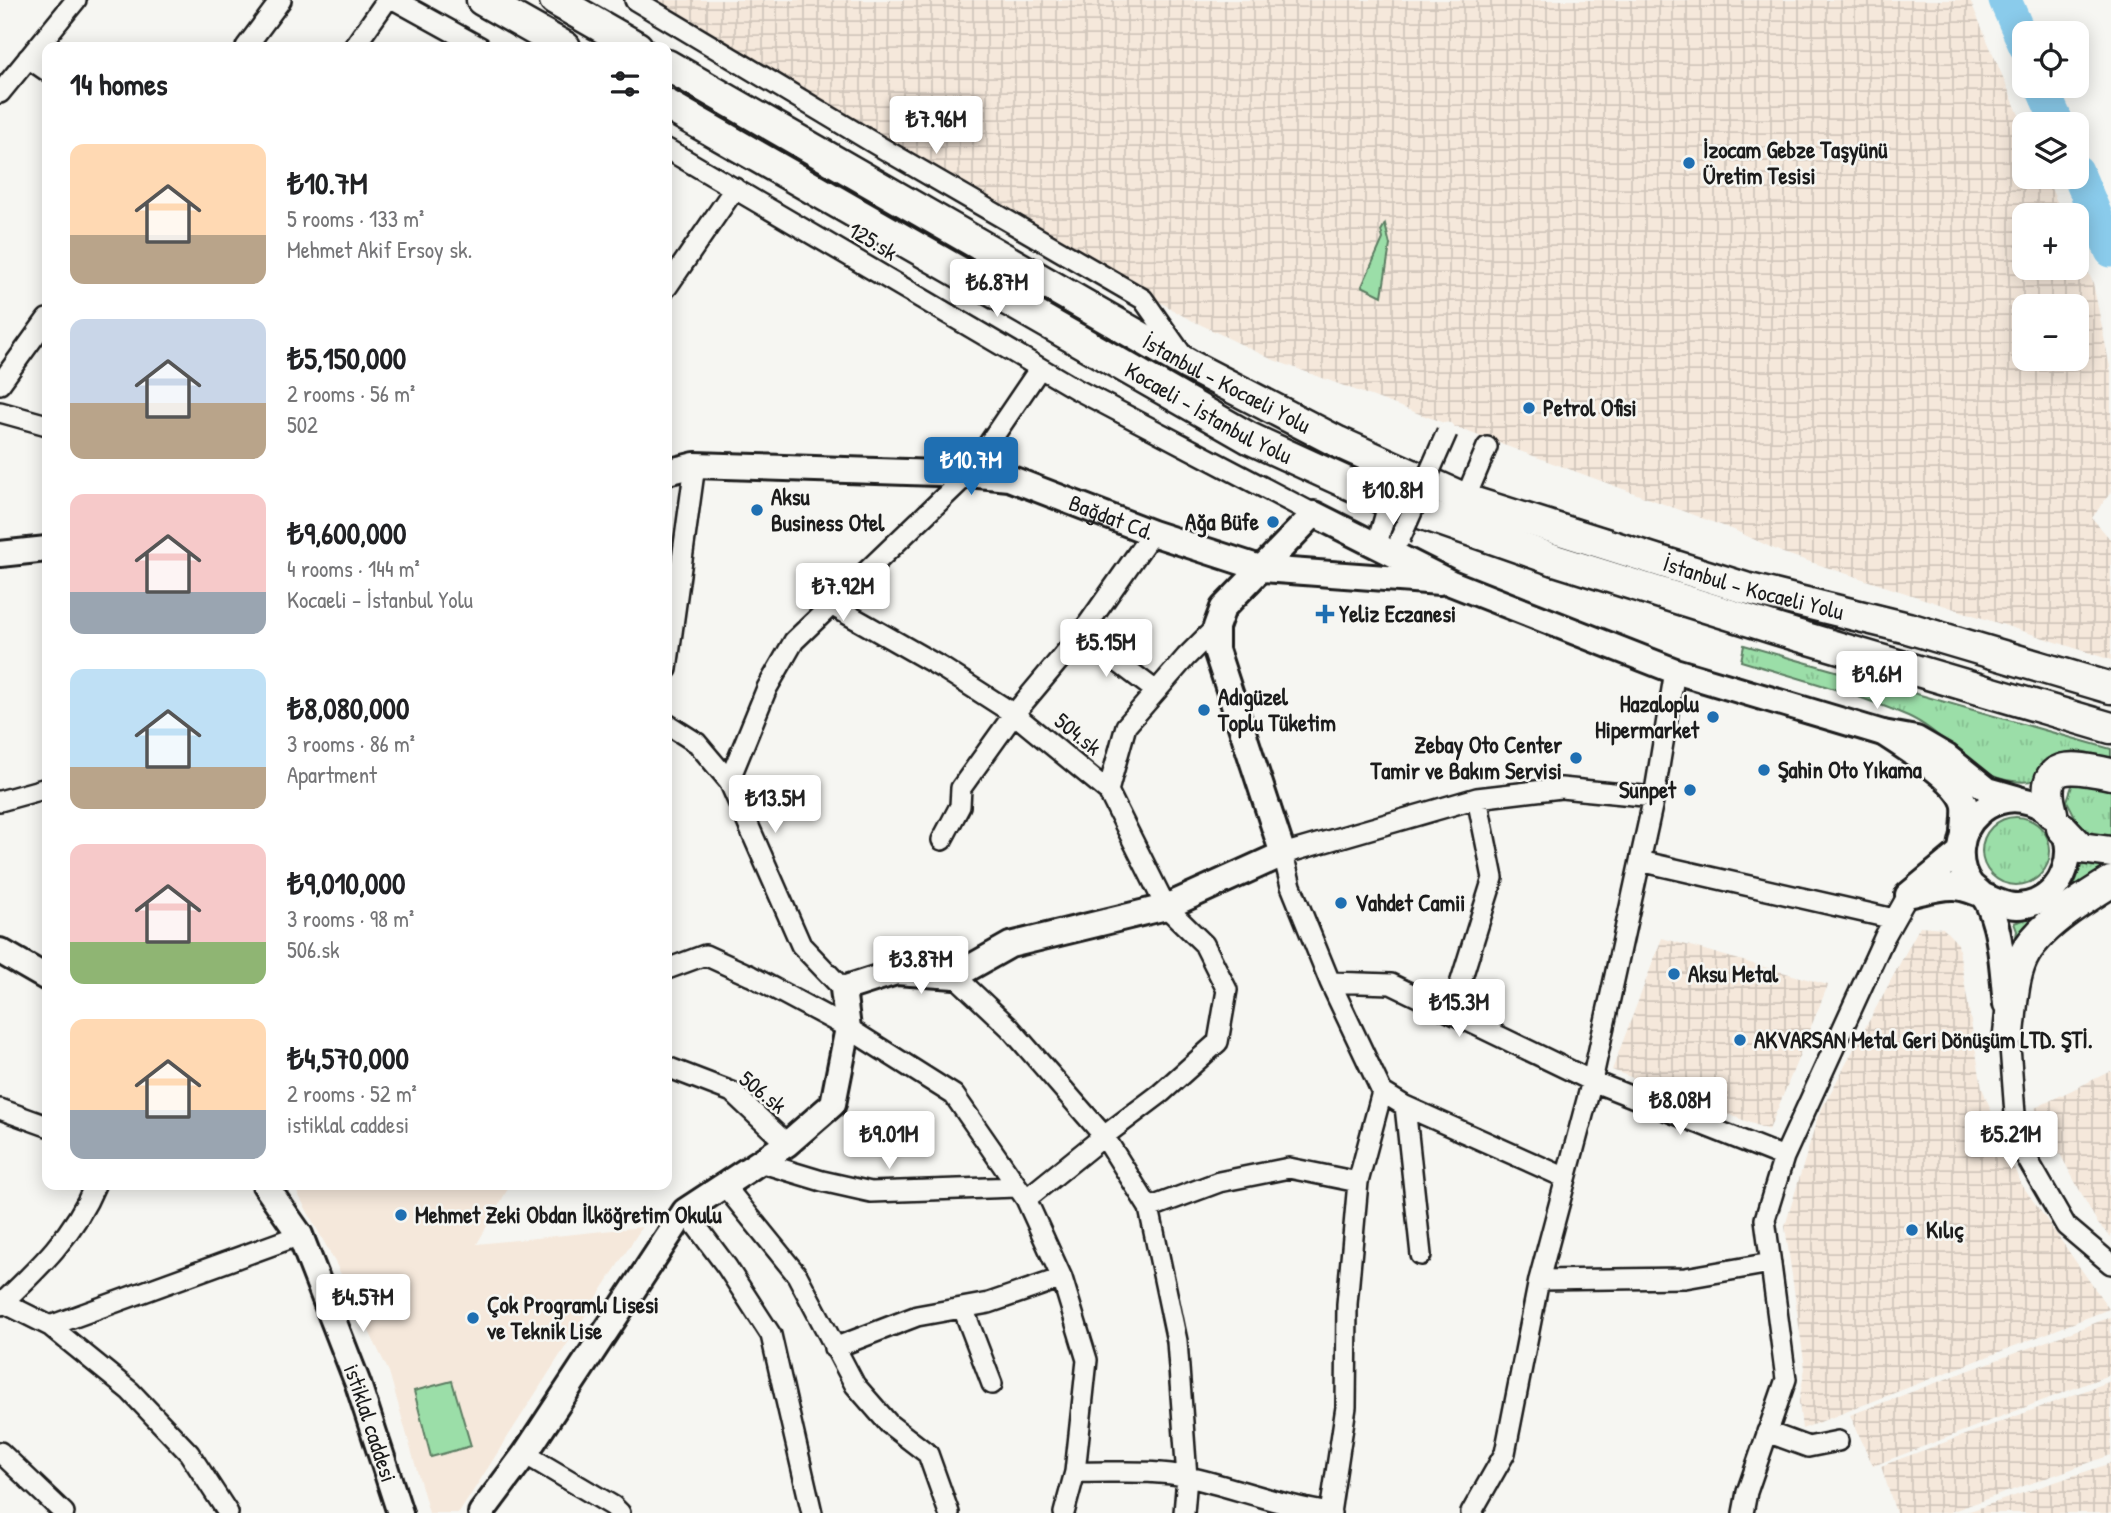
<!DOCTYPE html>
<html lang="en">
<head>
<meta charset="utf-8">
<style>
	:root { --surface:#fff; --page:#f6f6f6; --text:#202124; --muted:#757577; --accent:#1f6fb2 }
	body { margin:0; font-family:"Patrick Hand",sans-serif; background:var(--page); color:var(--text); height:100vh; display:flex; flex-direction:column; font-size:26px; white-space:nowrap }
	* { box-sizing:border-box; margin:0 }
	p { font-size:23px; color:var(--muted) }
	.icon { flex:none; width:38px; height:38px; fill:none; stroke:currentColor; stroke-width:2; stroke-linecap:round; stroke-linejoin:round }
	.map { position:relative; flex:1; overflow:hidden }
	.sheet { position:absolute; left:42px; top:42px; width:630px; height:1148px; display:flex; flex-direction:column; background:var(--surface); border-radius:14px; box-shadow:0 4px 18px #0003 }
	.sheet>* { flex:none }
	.fabs { position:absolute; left:2012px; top:21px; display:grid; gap:14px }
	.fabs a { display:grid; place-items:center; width:77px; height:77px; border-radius:14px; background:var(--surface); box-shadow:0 4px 18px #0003; font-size:35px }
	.price { position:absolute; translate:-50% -60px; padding:0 16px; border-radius:7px; background:#fff; color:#222; font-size:23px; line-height:46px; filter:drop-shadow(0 2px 4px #0008) }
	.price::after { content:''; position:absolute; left:50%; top:42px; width:21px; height:16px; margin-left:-10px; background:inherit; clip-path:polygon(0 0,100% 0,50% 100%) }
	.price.on { background:var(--accent); color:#fff }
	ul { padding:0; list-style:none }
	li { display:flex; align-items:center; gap:21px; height:175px; padding:0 28px }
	li span { display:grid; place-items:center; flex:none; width:196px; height:140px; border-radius:14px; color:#555 }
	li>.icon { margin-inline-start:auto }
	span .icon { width:84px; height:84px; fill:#fffc; stroke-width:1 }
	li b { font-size:30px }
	h2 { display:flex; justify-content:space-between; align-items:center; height:84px; padding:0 28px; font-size:30px }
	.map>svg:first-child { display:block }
</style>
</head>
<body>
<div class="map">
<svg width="2111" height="1513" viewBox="0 0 2111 1513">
	<defs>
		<pattern id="industrial-grid" width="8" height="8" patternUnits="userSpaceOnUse" patternTransform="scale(1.75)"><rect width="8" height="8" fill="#f5e8db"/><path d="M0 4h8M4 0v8" fill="none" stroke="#d1c6bb"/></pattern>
		<pattern id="grass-tufts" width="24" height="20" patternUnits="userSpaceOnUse" patternTransform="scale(1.75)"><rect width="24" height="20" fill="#9bdea8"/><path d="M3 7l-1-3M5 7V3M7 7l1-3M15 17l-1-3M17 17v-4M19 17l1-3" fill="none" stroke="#85be90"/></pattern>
	</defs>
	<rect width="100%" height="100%" fill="#f6f6f2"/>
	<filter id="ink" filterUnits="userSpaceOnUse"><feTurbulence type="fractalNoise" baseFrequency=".0143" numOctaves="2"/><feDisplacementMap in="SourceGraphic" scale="14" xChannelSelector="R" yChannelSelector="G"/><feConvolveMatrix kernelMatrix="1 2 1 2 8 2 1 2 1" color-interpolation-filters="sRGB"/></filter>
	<g filter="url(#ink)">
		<!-- built -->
		<path fill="#f5e8db" d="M 293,1185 L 510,1185 L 477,1244 L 642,1227 L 459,1513 L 429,1513 L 389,1372 L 336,1264 Z"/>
		<!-- industrial -->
		<path fill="url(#industrial-grid)" fill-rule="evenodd" d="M 653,0 L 1970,0 L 2025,129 L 2025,177 L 2046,177 L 2063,215 L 2025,215 L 2025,268 L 2077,268 L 2077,247 L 2093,283 L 2111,372 L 2111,492 L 2092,518 L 2111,540 L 2111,660 L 1783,553 L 1734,530 L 1271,359 L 1185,317 ZM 2025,306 L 2077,306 L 2077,359 L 2025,359 Z
			M 1920,926 L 1943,928 L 1958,944 L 1982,1088 L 2020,1182 L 2109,1309 L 1802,1429 L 1799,1402 L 1805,1368 L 1785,1226 L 1818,1116 Z
			M 1662,938 L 1828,985 L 1769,1130 L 1612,1070 Z
			M 2111,1071 L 2111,1237 L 2098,1224 L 2035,1108 Z
			M 2111,1317 L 2111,1374 L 1873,1466 L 1850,1415 Z
			M 2111,1381 L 2111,1455 L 1947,1513 L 1896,1513 L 1881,1466 Z
			M 2111,1463 L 2111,1513 L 1964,1513 Z"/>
		<!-- grass -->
		<path fill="url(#grass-tufts)" stroke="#5c7d62" stroke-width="2" d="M 1744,645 L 2111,749 L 2111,758 C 2098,756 2082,749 2069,752 C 2063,753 2060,757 2056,761 C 2039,781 2033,785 2006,780 C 1972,774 1942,731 1908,716 C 1855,693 1797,678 1741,661 Z
			M 2087,777 L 2111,783 L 2111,840 L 2084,834 L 2067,801 L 2073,783 Z
			M1982 851a34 34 0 1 1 68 0a34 34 0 1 1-68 0Z
			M 2083,862 L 2111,862 L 2111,873 L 2014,947 L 2017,931 L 2014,923 C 2034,917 2061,908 2072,889 C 2077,881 2079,870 2083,862 Z"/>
		<!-- green -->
		<path fill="#9bdea8" stroke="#5c7d62" stroke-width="2" d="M 1385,224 L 1390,245 L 1382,296 L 1362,286 L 1383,239 L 1381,231 Z
			M 452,1381 L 471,1446 L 431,1457 L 414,1391 Z"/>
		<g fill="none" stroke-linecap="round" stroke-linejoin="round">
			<!-- river -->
			<path stroke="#8acbeb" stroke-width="33" d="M 2005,0 L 2025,46
				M 2041,86 L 2058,124
				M 2077,171 L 2111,251"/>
			<!-- minor casing -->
			<g stroke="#1c1c1c" stroke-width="24">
				<path id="minor" d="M 395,0 L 480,47
					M 635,0 L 877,145 L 1143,299 L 1183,356
					M 246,47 L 281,0
					M 354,47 L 387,0
					M 28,58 L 47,71
					M 0,93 L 76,0
					M 667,149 L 1076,389 L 1314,514
					M 667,287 L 735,188
					M 0,384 L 47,319
					M 0,412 L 47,425
					M 1465,499 L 1487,447
					M 1377,544 L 1389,502
					M 833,606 L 944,669 L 1014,714 L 1108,791 L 1166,907 L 1204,944 L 1227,990 L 1218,1042 L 1161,1093 L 1104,1136 L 1026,1199
					M 1081,634 L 1156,691
					M 667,669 L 695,465
					M 667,724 L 697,743 L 729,781 L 801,945 L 843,989
					M 729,781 L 767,688 L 794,641 L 968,474 L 1040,368
					M 1108,791 L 1126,726 L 1186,657 L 1216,627
					M 0,801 L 47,788
					M 942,840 L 960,806 L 961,788 L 1014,714 L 1081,634 L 1152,533
					M 1640,861 L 1894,919
					M 667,969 L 705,955 L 751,976 L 848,1028 L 954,1095 L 1026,1199 L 1062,1278 L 1087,1360 L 1075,1472 L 1064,1513
					M 955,976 L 1010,1028 L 1104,1136 L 1149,1208 L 1177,1341 L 1187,1477 L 1184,1513
					M 1330,982 L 1391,984 L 1592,1081 L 1784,1157
					M 1451,1013 L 1493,878 L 1477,798
					M 2009,1033 L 2017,1141 L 2066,1226 L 2111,1264
					M 667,1067 L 732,1092 L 787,1144
					M 1382,1092 L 1405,1106 L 1566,1178
					M 1405,1106 L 1421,1255
					M 0,1109 L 47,1126
					M 759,1162 L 822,1181 L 871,1192 L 1017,1187
					M 724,1185 L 797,1275 L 855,1385 L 889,1424 L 928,1454 L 949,1513
					M 1149,1208 L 1219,1182 L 1289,1168 L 1358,1182
					M 685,1211 L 727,1267 L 771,1335 L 812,1513
					M 1539,1280 L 1685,1278 L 1771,1263
					M 0,1301 L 50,1326 L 130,1391 L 189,1453 L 228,1513
					M 0,1305 C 39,1268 74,1235 95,1185
					M 963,1308 L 992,1384
					M 50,1326 L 300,1235
					M 834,1348 L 917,1316 L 989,1303 L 1062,1278
					M 1767,1432 L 1808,1447 L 1838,1441
					M 0,1452 L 64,1513
					M 525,1454 L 613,1506 L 620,1513
					M 1075,1472 C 1112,1473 1152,1469 1189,1477 C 1236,1488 1282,1506 1331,1513
					M 1330,1513 L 1346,1407 L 1347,1304 L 1358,1182 L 1382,1092 L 1330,982 L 1291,886 L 1283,854 L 1477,798 L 1561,788 L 1654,797
					M 1471,1513 L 1505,1453 L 1539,1280 L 1592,1081 L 1640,861 L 1654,797 L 1675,671
					M 1743,1513 L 1747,1492 L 1786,1379 L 1765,1219 L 1784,1157 L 1885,936 L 1908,895"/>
			</g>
			<!-- major casing -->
			<g stroke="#1c1c1c" stroke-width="30">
				<g id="major">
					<path id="s1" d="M 667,472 L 695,465 L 968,474 L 1009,478 L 1152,533 L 1263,569 L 1440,582"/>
					<path d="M 0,554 L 47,549"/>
					<path d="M 1964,834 C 1964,825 1966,815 1965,806 C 1961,782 1903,746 1883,733 L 1916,739 L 1947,757 L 1988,790 L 2016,798"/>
					<path d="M 1960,852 L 1908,895 C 1923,892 1939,886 1955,887 C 1985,889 2003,916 2036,902 C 2064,889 2077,852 2061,826 C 2052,812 2039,803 2022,800 C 2007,797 1990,803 1979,813 C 1958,831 1955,864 1971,885 C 1975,889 1980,892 1983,896 C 1988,902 1992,913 1994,920 C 2002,943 2003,979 2006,1004"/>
					<path d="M 0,951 L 47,978"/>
					<path id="s2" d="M 265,1185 L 300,1235 L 358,1384 L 400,1513"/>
					<path d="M 481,1513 L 525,1454 L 685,1211 L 787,1144 L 833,1104 L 848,1028 L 843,989 L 896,972 L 955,976 L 1010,945 L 1166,907 L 1283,854 L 1216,650 L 1216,627 L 1223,608 L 1314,514 L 1451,583 L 1675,671 L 1883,733"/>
				</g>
			</g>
			<!-- highway casing -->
			<g stroke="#1c1c1c" stroke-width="35">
				<g id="highway">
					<path d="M 482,0 L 565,47"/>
					<path d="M 555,0 L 637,47"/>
					<path id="s3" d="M 667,65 L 1189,365 L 1338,442 L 1472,502 L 1745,588 L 1908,628 L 2111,688"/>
					<path id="s4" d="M 667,105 L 1249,438 L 1389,502 L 1555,560 L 1779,630 L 2111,728"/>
					<path d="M 2052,813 C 2037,758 2073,766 2111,774"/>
					<path d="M 2062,828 L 2081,848 L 2111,852"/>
					<path d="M 2009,1033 C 2012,1009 2012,981 2022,959 C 2037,927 2082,900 2111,882"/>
				</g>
			</g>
			<!-- minor -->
			<use href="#minor" stroke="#f6f6f2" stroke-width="19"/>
			<!-- major -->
			<use href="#major" stroke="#f6f6f2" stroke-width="24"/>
			<!-- highway -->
			<use href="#highway" stroke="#f6f6f2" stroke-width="30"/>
			<!-- minor-bridge casing -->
			<g stroke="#1c1c1c" stroke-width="24" stroke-linecap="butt">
				<path id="minor-bridge" d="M 1400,539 L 1447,432"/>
			</g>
			<!-- minor-bridge -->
			<use href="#minor-bridge" stroke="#f6f6f2" stroke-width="19"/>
		</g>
	</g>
	<!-- markers -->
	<g fill="#1f6fb2" stroke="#f6f6f2" stroke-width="2.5">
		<circle cx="1689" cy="163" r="7"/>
		<circle cx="1529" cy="408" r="7"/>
		<circle cx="757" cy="510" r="7"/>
		<circle cx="1273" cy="522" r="7"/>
		<path d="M1321.5 603.5h7v7h7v7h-7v7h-7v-7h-7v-7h7z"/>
		<circle cx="1204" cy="710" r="7"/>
		<circle cx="1713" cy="717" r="7"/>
		<circle cx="1576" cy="758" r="7"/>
		<circle cx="1764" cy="770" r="7"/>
		<circle cx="1690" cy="790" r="7"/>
		<circle cx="1341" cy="903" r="7"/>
		<circle cx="1674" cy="974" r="7"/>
		<circle cx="1740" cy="1040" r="7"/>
		<circle cx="401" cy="1215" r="7"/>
		<circle cx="1912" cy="1230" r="7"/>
		<circle cx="473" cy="1318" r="7"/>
	</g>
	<g text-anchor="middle" stroke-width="5" stroke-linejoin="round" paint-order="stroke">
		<!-- poi labels -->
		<g font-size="23" font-weight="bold" fill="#1c1c1c" stroke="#f6f6f2" text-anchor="start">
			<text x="1703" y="158">İzocam Gebze Taşyünü<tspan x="1703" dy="26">Üretim Tesisi</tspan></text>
			<text x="1543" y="416">Petrol Ofisi</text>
			<text x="771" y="505">Aksu<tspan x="771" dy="26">Business Otel</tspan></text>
			<text x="1259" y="530" text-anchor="end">Ağa Büfe</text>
			<text x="1339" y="622">Yeliz Eczanesi</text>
			<text x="1218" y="705">Adıgüzel<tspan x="1218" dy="26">Toplu Tüketim</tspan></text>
			<text x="1699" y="712" text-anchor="end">Hazaloplu<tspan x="1699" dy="26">Hipermarket</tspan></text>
			<text x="1562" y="753" text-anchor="end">Zebay Oto Center<tspan x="1562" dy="26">Tamir ve Bakım Servisi</tspan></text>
			<text x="1778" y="778">Şahin Oto Yıkama</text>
			<text x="1676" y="798" text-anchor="end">Sunpet</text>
			<text x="1355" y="911">Vahdet Camii</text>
			<text x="1688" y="982">Aksu Metal</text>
			<text x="1754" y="1048">AKVARSAN Metal Geri Dönüşüm LTD. ŞTİ.</text>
			<text x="415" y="1223">Mehmet Zeki Obdan İlköğretim Okulu</text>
			<text x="1926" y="1238">Kılıç</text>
			<text x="487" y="1313">Çok Programlı Lisesi<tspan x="487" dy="26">ve Teknik Lise</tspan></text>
		</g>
		<!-- street labels -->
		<g font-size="23" fill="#1c1c1c" stroke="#f6f6f2">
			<text transform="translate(873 241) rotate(31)" y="8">125.sk</text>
			<text dy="8" stroke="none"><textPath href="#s3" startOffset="644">İstanbul - Kocaeli Yolu</textPath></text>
			<text dy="8" stroke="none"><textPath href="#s4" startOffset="623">Kocaeli - İstanbul Yolu</textPath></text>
			<text dy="8" stroke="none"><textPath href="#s1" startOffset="453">Bağdat Cd.</textPath></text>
			<text dy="8" stroke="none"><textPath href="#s3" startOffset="1211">İstanbul - Kocaeli Yolu</textPath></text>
			<text transform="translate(1078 734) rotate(39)" y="8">504.sk</text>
			<text transform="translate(763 1092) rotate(39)" y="8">506.sk</text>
			<text dy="8" stroke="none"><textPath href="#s2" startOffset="262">istiklal caddesi</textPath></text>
		</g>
	</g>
</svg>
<div class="fabs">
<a><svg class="icon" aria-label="locate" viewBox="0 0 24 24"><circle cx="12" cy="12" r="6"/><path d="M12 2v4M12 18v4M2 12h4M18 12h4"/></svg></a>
<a><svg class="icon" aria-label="layers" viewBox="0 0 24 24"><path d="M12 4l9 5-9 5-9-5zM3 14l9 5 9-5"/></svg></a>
<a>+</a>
<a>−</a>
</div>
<b class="price" style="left:936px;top:156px">₺7.96M</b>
<b class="price" style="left:997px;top:319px">₺6.87M</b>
<b class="price on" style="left:971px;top:497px">₺10.7M</b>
<b class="price" style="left:1393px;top:527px">₺10.8M</b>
<b class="price" style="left:843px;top:623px">₺7.92M</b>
<b class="price" style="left:1106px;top:679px">₺5.15M</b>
<b class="price" style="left:1877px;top:711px">₺9.6M</b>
<b class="price" style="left:775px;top:835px">₺13.5M</b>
<b class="price" style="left:921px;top:996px">₺3.87M</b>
<b class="price" style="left:1459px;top:1039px">₺15.3M</b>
<b class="price" style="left:1680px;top:1137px">₺8.08M</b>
<b class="price" style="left:889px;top:1171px">₺9.01M</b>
<b class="price" style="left:2011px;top:1171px">₺5.21M</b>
<b class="price" style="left:363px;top:1334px">₺4.57M</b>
<section class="sheet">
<h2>14 homes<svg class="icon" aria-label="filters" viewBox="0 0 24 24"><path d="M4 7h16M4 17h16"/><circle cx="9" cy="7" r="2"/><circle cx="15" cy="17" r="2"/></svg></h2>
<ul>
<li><span style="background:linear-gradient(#ffd9b3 65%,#b9a48a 0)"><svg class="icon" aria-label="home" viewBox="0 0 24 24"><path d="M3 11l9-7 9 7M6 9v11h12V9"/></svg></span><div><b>₺10.7M</b><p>5 rooms · 133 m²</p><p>Mehmet Akif Ersoy sk.</p></div></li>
<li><span style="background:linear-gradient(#c9d6e8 60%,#b9a48a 0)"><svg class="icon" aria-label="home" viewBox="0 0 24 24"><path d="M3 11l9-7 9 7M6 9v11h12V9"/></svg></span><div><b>₺5,150,000</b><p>2 rooms · 56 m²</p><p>502</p></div></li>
<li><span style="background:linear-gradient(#f6c9c9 70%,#9aa5b1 0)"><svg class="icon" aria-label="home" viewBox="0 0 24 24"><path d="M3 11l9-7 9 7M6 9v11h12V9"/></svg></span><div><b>₺9,600,000</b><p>4 rooms · 144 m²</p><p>Kocaeli - İstanbul Yolu</p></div></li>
<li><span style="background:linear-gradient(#bfe0f5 70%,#b9a48a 0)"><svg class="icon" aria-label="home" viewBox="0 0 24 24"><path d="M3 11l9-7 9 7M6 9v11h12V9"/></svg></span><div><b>₺8,080,000</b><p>3 rooms · 86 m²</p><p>Apartment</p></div></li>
<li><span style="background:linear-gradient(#f6c9c9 70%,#8fb573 0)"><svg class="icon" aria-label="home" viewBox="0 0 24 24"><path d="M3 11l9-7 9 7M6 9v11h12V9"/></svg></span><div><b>₺9,010,000</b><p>3 rooms · 98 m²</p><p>506.sk</p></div></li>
<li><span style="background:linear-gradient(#ffd9b3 65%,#9aa5b1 0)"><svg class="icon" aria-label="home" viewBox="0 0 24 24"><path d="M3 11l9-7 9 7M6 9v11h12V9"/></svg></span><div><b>₺4,570,000</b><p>2 rooms · 52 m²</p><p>istiklal caddesi</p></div></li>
</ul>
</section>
</div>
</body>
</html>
